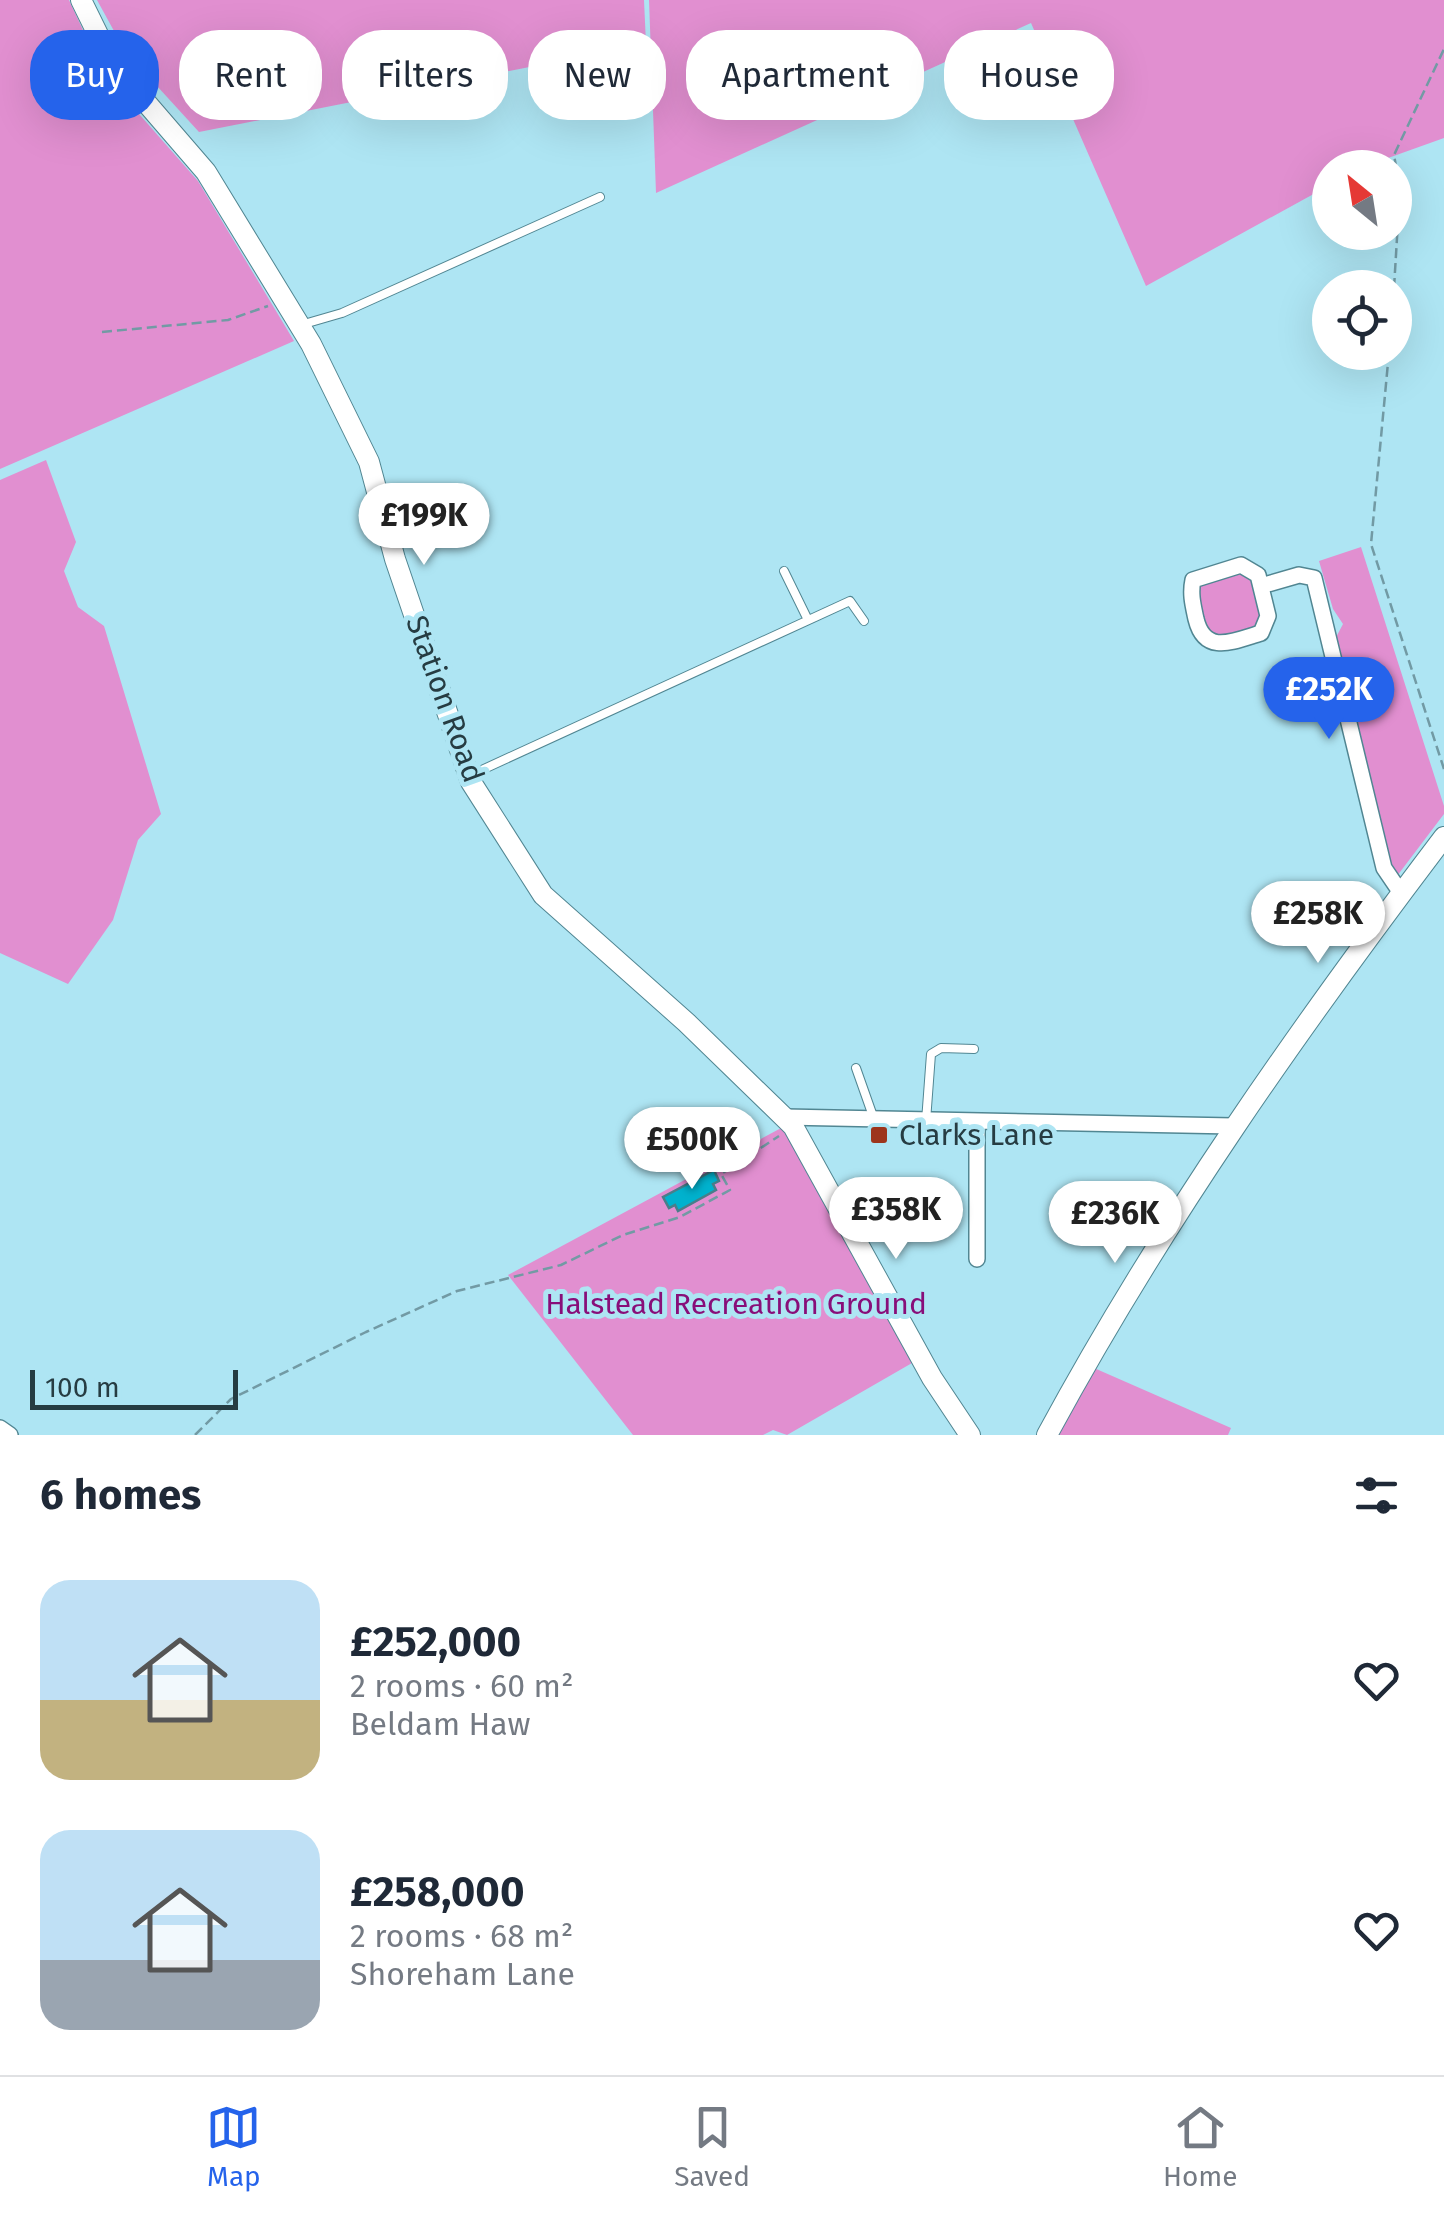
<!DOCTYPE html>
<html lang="en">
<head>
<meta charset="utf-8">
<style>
	:root { --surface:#fff; --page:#f6f6f7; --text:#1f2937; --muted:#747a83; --line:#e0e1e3; --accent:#2563eb }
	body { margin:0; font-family:"Fira Sans",sans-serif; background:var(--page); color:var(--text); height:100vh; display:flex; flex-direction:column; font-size:38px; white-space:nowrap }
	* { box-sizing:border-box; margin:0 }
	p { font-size:32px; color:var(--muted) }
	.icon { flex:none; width:55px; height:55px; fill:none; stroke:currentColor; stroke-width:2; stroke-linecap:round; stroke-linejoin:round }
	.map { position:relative; height:1435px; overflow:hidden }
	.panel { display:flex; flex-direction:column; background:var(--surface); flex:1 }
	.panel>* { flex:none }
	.guide { position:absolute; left:30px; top:30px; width:1385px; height:90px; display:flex; gap:20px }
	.needle { width:65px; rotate:330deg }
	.buttons { position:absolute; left:1312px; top:150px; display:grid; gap:20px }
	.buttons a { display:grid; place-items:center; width:100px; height:100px; border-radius:50%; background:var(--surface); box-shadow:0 10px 40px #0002; font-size:50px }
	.scale { position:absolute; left:30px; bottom:25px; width:208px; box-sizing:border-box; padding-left:10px; border:5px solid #263c42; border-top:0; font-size:28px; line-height:35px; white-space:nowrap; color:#263c42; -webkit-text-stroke:8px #aee5f3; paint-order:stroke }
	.price { position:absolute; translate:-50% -85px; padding:0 22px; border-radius:35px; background:#fff; color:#222; font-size:32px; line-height:65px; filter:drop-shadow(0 2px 5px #0008) }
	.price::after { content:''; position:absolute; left:50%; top:60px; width:30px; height:22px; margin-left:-15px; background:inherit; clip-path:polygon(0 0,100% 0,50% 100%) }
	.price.on { background:var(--accent); color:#fff }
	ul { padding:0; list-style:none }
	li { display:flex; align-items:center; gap:30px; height:250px; padding:0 40px }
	li span { display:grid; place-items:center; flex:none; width:280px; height:200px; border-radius:30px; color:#555 }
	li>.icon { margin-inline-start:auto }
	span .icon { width:120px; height:120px; fill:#fffc; stroke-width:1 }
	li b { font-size:42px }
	h2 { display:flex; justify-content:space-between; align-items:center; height:120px; padding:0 40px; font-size:42px }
	.tag { padding:0 35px; border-radius:40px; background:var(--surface); box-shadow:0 10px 40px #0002; font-size:35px; line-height:90px }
	.tag.on { background:var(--accent); color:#fff }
	.tabs { display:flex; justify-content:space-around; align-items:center; height:140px; border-top:2px solid var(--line); background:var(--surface); font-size:28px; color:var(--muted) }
	.tabs a { display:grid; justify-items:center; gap:5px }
	.tabs .on { color:var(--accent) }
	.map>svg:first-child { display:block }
</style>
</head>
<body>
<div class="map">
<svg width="1444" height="1435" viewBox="0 0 1444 1435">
	<rect width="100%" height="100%" fill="#aee5f3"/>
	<!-- green -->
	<path fill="#e18fd0" d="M 0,0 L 69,0 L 103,73 L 198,181 L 294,341 L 0,469 Z
		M 97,0 L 644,0 L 646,44 L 199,132 L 125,51 Z
		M 649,0 L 1444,0 L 1444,138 L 1363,167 L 1330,168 L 1330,185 L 1146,286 L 1031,23 L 656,193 Z
		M 46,460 L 76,542 L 64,571 L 78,607 L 104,626 L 161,814 L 138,840 L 113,920 L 68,984 L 0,953 L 0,480 Z
		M 1361,547 L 1444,806 L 1444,814 L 1394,880 L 1333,643 L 1343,624 L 1333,609 L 1319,561 Z
		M 1239,570 L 1254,579 L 1261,617 L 1254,628 L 1223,637 L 1210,635 L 1196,590 L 1204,579 Z
		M 783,1127 L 919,1359 L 787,1435 L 773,1430 L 763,1435 L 633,1435 L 508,1275 Z
		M 1094,1368 L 1231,1428 L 1228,1435 L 1057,1435 Z"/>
	<!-- building -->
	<path fill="#00b2ce" stroke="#497e8a" stroke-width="2.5" d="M 714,1170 L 719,1181 L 713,1184 L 716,1190 L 678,1211 L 675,1205 L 669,1208 L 663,1197 Z"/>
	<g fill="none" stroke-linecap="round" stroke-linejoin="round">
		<!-- service casing -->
		<g stroke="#518692" stroke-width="10">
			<path id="service" d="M 304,324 L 342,313 L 600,197
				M 784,571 L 808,620
				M 473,774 L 850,601 L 864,621
				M 856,1068 L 874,1119
				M 926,1121 L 931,1054 L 941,1048 L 974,1049"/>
		</g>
		<!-- minor casing -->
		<g stroke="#518692" stroke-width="18">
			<path id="minor" d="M 1241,565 L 1258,575 L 1268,616 L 1261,633 C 1234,641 1205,656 1196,619 C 1193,605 1190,594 1193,580 Z
				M 1261,586 L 1299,575 L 1314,578 L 1384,868 L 1401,893
				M 785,1117 L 1233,1126
				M 977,1259 L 977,1123
				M 0,1428 L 10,1435"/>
		</g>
		<!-- tertiary casing -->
		<g stroke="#518692" stroke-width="22">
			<path id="tertiary" d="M 81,0 L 112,63 L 206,172 L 311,344 L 369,462 L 395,559 L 471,782 L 543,895 L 687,1023 L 793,1126 L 932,1378 L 970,1435
				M 1047,1435 C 1161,1224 1299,1028 1444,837"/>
		</g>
		<!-- path -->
		<path stroke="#729aa4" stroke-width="2.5" stroke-dasharray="10 5" stroke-linecap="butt" d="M 1394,288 L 1400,188 L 1394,155 L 1444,49
			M 102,332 L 228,320 L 268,306
			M 1389,352 L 1371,544 L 1444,769
			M 195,1435 L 231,1399 L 366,1332 L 457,1291 L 561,1265 L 623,1235 L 680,1217 L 730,1190 L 721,1174 L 779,1136"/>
		<!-- service -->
		<use href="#service" stroke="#fff" stroke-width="8"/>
		<!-- minor -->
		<use href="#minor" stroke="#fff" stroke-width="15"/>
		<!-- tertiary -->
		<use href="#tertiary" stroke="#fff" stroke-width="20"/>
	</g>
	<!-- markers -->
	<rect fill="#9d351c" stroke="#aee5f3" stroke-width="4" x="869" y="1125" width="20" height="20" rx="5"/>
	<g text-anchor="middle" stroke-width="10" stroke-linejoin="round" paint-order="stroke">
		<!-- street labels -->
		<g font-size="30" fill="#263c42" stroke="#aee5f3">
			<text transform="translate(445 699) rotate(70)" y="10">Station Road</text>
		</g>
		<!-- poi labels -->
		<g font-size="30" fill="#263c42" stroke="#aee5f3" text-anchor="start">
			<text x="899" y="1145">Clarks Lane</text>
		</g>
		<!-- park labels -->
		<g font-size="30" fill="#880e79" stroke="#aee5f3">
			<text x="736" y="1314">Halstead Recreation Ground</text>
		</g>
	</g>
</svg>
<div class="buttons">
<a><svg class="needle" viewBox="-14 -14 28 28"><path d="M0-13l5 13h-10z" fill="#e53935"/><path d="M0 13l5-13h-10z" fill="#747a83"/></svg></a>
<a><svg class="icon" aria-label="locate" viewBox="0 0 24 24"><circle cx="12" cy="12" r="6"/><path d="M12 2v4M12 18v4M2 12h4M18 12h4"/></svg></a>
</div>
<div class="scale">100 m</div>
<b class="price" style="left:424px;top:568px">£199K</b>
<b class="price on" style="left:1329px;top:742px">£252K</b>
<b class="price" style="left:1318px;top:966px">£258K</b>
<b class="price" style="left:692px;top:1192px">£500K</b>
<b class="price" style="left:896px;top:1262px">£358K</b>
<b class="price" style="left:1115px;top:1266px">£236K</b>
<div class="guide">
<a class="tag on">Buy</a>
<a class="tag">Rent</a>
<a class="tag">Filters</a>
<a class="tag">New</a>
<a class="tag">Apartment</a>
<a class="tag">House</a>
</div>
</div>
<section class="panel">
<h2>6 homes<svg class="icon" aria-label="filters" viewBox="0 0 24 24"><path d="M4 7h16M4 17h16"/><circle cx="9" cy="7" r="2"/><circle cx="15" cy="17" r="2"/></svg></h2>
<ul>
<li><span style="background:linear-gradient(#bfe0f5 60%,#c2b280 0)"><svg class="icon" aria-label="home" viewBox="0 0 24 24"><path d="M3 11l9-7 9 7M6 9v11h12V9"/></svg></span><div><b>£252,000</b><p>2 rooms · 60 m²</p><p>Beldam Haw</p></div><svg class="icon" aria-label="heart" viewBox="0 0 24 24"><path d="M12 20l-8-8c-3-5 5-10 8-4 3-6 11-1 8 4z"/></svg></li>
<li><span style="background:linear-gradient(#bfe0f5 65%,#9aa5b1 0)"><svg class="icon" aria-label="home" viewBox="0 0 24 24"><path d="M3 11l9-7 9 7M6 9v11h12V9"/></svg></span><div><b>£258,000</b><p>2 rooms · 68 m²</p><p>Shoreham Lane</p></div><svg class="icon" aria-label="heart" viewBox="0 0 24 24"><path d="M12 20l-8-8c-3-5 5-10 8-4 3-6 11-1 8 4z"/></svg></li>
</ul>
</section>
<nav class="tabs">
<a class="on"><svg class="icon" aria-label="map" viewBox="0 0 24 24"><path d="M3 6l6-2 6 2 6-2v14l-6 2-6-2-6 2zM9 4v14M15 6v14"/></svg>Map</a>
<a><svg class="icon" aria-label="saved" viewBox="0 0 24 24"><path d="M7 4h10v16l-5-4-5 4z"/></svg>Saved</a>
<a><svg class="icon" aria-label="home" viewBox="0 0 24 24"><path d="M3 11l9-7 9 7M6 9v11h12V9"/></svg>Home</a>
</nav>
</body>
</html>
